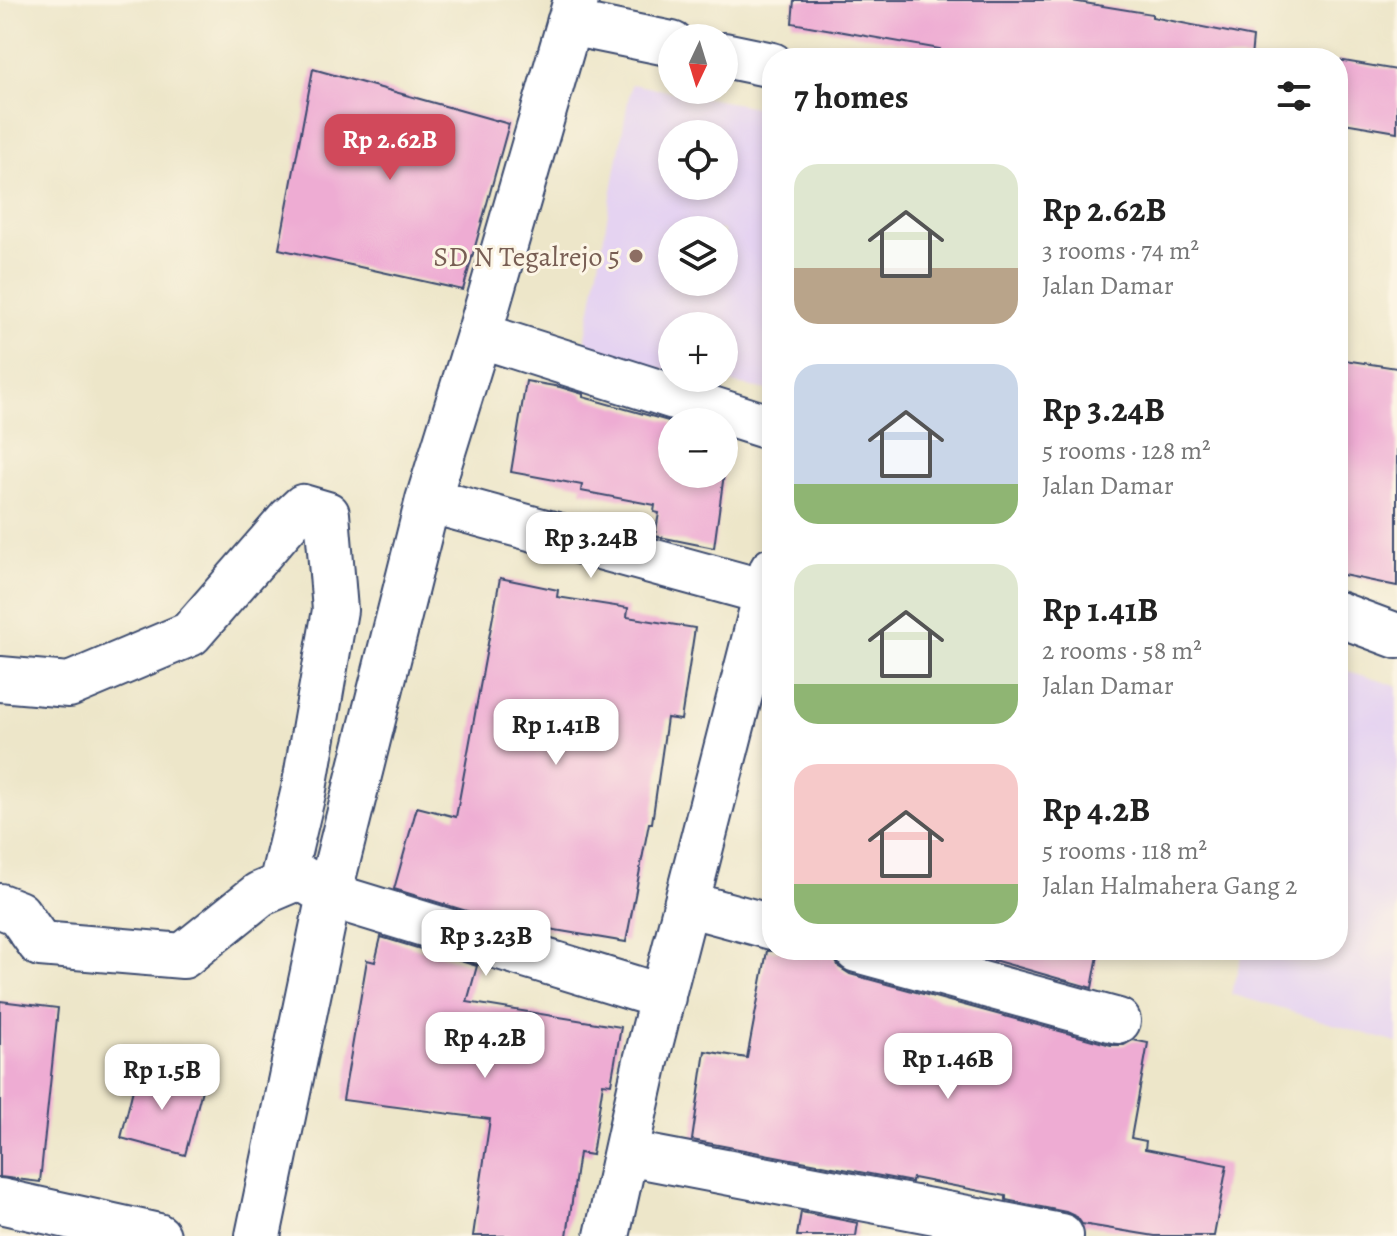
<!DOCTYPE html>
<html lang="en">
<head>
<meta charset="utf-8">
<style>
	:root { --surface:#fff; --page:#f2f2f2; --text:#222; --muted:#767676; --accent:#d1495b }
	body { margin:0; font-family:Alegreya,serif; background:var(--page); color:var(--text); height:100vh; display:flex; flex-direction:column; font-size:30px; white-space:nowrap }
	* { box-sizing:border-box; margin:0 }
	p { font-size:26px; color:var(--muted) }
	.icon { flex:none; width:44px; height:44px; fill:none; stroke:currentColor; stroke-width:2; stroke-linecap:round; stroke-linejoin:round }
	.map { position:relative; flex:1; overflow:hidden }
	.sheet { position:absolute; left:762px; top:48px; width:586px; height:912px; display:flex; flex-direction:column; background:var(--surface); border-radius:32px; box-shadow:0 4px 12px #0003 }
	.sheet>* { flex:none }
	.needle { width:52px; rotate:184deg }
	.buttons { position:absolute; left:658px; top:24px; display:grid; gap:16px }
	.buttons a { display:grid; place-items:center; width:80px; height:80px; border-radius:50%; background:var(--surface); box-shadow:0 4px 12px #0003; font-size:40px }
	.price { position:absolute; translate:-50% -68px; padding:0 18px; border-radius:16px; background:#fff; color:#222; font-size:26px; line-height:52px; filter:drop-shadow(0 2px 4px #0008) }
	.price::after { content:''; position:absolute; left:50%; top:48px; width:24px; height:18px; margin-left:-12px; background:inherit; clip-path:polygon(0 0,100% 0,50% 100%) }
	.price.on { background:var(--accent); color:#fff }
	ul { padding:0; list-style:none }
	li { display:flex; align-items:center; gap:24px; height:200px; padding:0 32px }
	li span { display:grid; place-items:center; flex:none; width:224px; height:160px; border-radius:24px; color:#555 }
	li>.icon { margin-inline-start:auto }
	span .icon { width:96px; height:96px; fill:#fffc; stroke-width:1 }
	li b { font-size:34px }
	h2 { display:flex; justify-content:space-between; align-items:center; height:96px; padding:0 32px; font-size:34px }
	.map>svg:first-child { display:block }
</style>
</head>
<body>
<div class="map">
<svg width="1397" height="1236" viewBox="0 0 1397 1236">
	<rect width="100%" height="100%" fill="#fcf5e5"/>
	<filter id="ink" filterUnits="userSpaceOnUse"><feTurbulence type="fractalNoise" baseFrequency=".0125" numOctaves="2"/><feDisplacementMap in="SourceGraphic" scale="16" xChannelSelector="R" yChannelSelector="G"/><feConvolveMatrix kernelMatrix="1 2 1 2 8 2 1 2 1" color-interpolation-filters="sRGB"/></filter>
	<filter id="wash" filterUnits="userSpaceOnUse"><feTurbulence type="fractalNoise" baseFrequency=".006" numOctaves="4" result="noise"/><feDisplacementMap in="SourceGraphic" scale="32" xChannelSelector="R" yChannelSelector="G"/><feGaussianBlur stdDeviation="1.8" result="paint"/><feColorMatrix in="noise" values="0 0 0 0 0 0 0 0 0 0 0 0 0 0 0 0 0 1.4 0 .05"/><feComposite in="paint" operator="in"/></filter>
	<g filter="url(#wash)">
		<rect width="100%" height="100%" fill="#ede6c9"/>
		<!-- built -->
		<path fill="#e5d3f1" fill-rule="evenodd" d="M 631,84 L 772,110 L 772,391 L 706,378 L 724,378 L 724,326 L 672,326 L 672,371 L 583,353 ZM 672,134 L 724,134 L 724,186 L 672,186 ZM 672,230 L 724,230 L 724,282 L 672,282 Z
			M 1338,668 L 1397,686 L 1397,1043 L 1231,994 L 1243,950 L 1338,950 Z"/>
		<g id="blocks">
			<!-- building -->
			<path fill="#eeacd3" d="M 794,0 L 1066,0 L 1152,14 L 1152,17 L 1253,37 L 1251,58 L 939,58 L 940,49 L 792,23 Z
				M 1338,60 L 1397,70 L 1397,132 L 1338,122 Z
				M 313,69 L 509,124 L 463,290 L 279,249 Z
				M 1338,359 L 1397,368 L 1397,586 L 1338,574 Z
				M 526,381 L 560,387 L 583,394 L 583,397 L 672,422 L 672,474 L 724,474 L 714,548 L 655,536 L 659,513 L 654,512 L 655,505 L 581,491 L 582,485 L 511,472 Z
				M 500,578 L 558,590 L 557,597 L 628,608 L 627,617 L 695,628 L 681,720 L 667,718 L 652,823 L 649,823 L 626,942 L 496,920 L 394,889 L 417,807 L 456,817 Z
				M 381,937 L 477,966 L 467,1002 L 621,1027 L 611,1084 L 603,1083 L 592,1155 L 579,1153 L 567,1236 L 473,1236 L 490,1119 L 343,1100 L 367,960 L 375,962 Z
				M 794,950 L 833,956 L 839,967 L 850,974 L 1111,1045 L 1124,1045 L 1133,1040 L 1148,1043 L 1131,1138 L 1146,1141 L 1145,1149 L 1227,1165 L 1214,1236 L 1155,1236 L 1082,1224 L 1077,1217 L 1066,1212 L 1006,1200 L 1006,1196 L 913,1178 L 912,1182 L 692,1140 L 705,1051 L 747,1058 L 767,951 Z
				M 958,950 L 1099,950 L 1092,988 Z
				M 0,1001 L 58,1008 L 40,1182 L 0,1177 Z
				M 138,1069 L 203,1086 L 185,1155 L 121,1138 Z
				M 801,1212 L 858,1223 L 856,1236 L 797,1236 Z"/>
		</g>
	</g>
	<g filter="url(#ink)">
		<use href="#blocks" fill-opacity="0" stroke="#3a4a6e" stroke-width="2"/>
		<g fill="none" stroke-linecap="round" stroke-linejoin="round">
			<!-- minor casing -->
			<g stroke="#3a4a6e" stroke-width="48">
				<path id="minor" d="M 569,23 L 672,44
					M 724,55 L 772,65
					M 479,335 L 772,428
					M 428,500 L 772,594
					M 1338,614 L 1397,636
					M 0,679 L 69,685 L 190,634 L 290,519 L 303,507 L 327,514 L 335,610 L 304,789 L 281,885
					M 687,904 L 772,927
					M 0,906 L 18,913 L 40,944 L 183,956 L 260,894 L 300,877 L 329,895 L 663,997
					M 857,950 L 1118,1021
					M 626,1153 L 1061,1236
					M 0,1201 L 158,1236
					M 258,1236 L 329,895 L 428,500 L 479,335 L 576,0
					M 607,1236 L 646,1061 L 772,570"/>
			</g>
			<!-- minor -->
			<use href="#minor" stroke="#fff" stroke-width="44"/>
		</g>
	</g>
	<!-- markers -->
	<circle fill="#8d6e63" stroke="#fcf5e5" stroke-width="3" cx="636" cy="256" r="8"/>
	<g text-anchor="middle" stroke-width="6" stroke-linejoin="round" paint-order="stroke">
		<!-- education labels -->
		<g font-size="28" fill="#785e54" stroke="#fcf5e5" text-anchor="end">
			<text x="620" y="266">SD N Tegalrejo 5</text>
		</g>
	</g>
</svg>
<div class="buttons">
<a><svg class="needle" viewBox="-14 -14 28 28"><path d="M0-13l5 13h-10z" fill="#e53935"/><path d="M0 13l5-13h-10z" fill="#767676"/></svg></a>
<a><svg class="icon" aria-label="locate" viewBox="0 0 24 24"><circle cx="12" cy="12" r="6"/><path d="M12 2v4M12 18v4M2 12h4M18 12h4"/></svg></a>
<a><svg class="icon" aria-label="layers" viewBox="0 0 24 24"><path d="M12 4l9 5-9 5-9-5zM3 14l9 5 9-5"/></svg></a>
<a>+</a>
<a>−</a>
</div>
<b class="price on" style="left:390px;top:182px">Rp 2.62B</b>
<b class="price" style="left:591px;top:580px">Rp 3.24B</b>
<b class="price" style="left:556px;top:767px">Rp 1.41B</b>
<b class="price" style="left:486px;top:978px">Rp 3.23B</b>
<b class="price" style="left:485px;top:1080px">Rp 4.2B</b>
<b class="price" style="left:948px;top:1101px">Rp 1.46B</b>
<b class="price" style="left:162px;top:1112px">Rp 1.5B</b>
<section class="sheet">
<h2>7 homes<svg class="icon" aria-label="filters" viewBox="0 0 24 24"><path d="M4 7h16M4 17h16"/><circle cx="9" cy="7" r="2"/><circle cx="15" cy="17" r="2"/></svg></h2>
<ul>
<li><span style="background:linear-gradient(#dfe7d0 65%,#b9a48a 0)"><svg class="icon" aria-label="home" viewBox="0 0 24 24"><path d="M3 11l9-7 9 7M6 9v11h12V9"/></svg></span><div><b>Rp 2.62B</b><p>3 rooms · 74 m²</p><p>Jalan Damar</p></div></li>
<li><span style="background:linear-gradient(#c9d6e8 75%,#8fb573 0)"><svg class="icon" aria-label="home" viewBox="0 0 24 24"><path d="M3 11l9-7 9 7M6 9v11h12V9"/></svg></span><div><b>Rp 3.24B</b><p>5 rooms · 128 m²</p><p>Jalan Damar</p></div></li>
<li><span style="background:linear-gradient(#dfe7d0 75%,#8fb573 0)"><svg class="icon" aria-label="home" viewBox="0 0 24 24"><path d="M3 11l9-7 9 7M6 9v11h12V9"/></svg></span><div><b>Rp 1.41B</b><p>2 rooms · 58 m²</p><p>Jalan Damar</p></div></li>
<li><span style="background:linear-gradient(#f6c9c9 75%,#8fb573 0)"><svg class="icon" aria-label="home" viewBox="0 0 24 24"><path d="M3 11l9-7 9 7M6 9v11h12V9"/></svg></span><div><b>Rp 4.2B</b><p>5 rooms · 118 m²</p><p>Jalan Halmahera Gang 2</p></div></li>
</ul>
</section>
</div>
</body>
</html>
